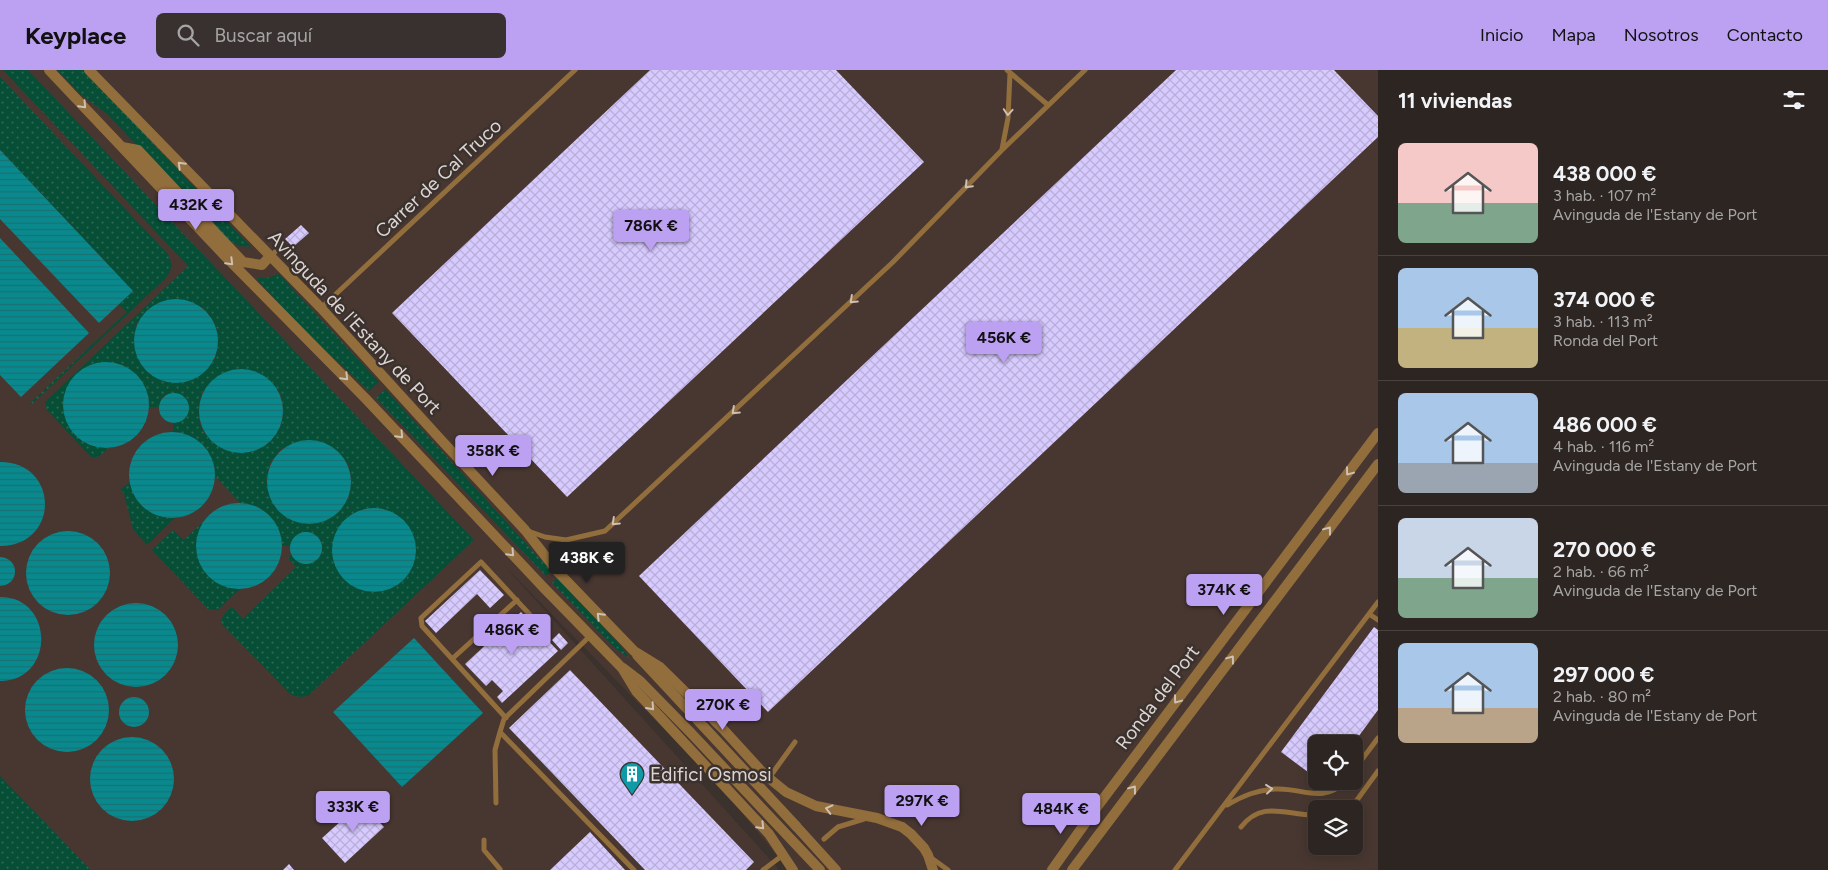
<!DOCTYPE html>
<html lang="es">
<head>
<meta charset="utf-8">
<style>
	:root { --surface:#2c2522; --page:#38312f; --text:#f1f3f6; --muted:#a6a5a5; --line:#484240; --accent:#bca0f2 }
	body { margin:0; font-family:Figtree,sans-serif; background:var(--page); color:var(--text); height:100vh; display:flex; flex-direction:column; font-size:19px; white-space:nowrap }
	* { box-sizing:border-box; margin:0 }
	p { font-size:16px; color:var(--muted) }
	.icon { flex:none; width:28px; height:28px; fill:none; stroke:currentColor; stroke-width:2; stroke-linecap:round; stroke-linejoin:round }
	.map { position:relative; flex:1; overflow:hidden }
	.sheet { display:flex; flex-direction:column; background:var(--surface); width:450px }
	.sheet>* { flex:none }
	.tools { position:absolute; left:1308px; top:665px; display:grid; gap:10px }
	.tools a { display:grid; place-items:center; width:55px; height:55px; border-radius:8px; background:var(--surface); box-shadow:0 2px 12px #0003,0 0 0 1px var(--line); font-size:25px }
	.price { position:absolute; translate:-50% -42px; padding:0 11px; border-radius:5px; background:var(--accent); color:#111; font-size:16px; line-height:32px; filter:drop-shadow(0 1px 2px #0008) }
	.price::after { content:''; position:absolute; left:50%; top:30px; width:15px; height:11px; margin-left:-8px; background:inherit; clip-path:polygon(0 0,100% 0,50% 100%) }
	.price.active { background:#222; color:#fff }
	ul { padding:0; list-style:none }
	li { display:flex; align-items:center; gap:15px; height:125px; padding:0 20px }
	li+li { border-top:1px solid var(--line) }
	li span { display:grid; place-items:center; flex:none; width:140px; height:100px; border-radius:8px; color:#555 }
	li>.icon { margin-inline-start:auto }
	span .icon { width:60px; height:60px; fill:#fffc; stroke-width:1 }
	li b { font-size:21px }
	h2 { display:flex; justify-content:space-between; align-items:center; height:60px; padding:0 20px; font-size:21px }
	header { display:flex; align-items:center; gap:30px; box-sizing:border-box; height:70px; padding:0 25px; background:var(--accent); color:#111 }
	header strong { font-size:24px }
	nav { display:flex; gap:28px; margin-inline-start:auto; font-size:18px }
	.search { width:350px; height:45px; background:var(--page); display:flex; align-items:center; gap:12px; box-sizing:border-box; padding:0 18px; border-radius:8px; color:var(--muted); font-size:19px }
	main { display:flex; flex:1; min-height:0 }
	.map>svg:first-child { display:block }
</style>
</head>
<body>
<header>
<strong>Keyplace</strong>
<div class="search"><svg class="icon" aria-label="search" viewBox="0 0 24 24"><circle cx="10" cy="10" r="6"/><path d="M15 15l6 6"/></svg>Buscar aquí</div>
<nav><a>Inicio</a><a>Mapa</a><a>Nosotros</a><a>Contacto</a></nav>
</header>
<main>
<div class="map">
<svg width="1378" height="800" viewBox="0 0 1378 800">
	<defs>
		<pattern id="green-dots" width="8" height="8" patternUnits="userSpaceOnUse" patternTransform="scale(1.25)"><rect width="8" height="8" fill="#064e36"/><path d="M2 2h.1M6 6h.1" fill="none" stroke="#2a6752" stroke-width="1.8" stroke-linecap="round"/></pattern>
		<pattern id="water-rules" width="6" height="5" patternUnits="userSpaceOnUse" patternTransform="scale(1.25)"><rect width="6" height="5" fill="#08898e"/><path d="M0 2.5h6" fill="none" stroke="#1c6f72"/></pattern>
		<pattern id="building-cross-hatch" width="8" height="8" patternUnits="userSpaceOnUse" patternTransform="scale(1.25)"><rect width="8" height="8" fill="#d7cafe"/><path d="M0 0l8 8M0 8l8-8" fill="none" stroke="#b9aed8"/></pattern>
	</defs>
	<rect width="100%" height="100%" fill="#3b312d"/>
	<!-- built -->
	<path fill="#483731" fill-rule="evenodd" d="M 0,0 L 1378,0 L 1378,800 L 786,800 L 782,792 L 723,720 L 501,492 L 777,797 L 778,800 L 82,800 L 0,716 ZM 1316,674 L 1354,674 L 1354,711 L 1316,711 ZM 1316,739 L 1354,739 L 1354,776 L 1316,776 Z"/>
	<!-- green -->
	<path fill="url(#green-dots)" fill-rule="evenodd" d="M 3,0 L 28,0 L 474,470 L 308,626 L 298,627 L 290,624 L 221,553 C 222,545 226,542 232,537 L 243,549 L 296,497 L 288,488 L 292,483 L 300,492 L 322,482 C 324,460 297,454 291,476 L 282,476 L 281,465 L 273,450 L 258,437 L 240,433 L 215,406 L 214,396 L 181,363 L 173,362 L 173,353 L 177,352 L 167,324 L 162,328 L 159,337 L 149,337 L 148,325 L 140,308 L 67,318 L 64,336 L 106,378 L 109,378 L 98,387 L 91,387 L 47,340 L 45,333 L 48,329 L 188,196 ZM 203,237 C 219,257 221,265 215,289 L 149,304 C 134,285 132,276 137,252 ZM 202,322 L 280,322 L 284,341 L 280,359 L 231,382 C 201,368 194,355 202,322 ZM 282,378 L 348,393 L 352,411 L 348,430 L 266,412 L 270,393 Z
		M 57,0 L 84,0 L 251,177 L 239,176 L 225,168 L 107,44 L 80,24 Z
		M 0,7 L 168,184 L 172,196 L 167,207 L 31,335 L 30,333 L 127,242 L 119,235 L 133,221 L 0,80 Z
		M 279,204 L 379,312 L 369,321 L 309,265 L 257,210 L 258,208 L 267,208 Z
		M 385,319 L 551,501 L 546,506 L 376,328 Z
		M 130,412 L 131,417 L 172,448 L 176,447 L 147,475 L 133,459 L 124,424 L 121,419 Z
		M 206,449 L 201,457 L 222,515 L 240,519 L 218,540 L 208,539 L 152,480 L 173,460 L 184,470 Z
		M 557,508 L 620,575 L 630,589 L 616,579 L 552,513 Z
		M 0,706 L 91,800 L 0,800 Z"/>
	<!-- water -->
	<path fill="url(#water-rules)" d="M 0,80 L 133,221 L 99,253 L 0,149 Z
		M 0,168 L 89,263 L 21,327 L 0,305 Z
		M134 271a42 42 0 1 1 84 0a42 42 0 1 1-84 0Z
		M63 335a43 43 0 1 1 86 0a43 43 0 1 1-86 0Z
		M199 341a42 42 0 1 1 84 0a42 42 0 1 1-84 0Z
		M159 338a15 15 0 1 1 30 0a15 15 0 1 1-30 0Z
		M129 405a43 43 0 1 1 86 0a43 43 0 1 1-86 0Z
		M267 412a42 42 0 1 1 84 0a42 42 0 1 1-84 0Z
		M 0,392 C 60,392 60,476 0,476 Z
		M196 476a43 43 0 1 1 86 0a43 43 0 1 1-86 0Z
		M332 480a42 42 0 1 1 84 0a42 42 0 1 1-84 0Z
		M26 503a42 42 0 1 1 84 0a42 42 0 1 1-84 0Z
		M290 478a16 16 0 1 1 32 0a16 16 0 1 1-32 0Z
		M 0,487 C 20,488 20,515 0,516 Z
		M 0,527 C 55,527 55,611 0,611 Z
		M94 575a42 42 0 1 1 84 0a42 42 0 1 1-84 0Z
		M 414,568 L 483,643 L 402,717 L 333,642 Z
		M25 640a42 42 0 1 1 84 0a42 42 0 1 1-84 0Z
		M119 642a15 15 0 1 1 30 0a15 15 0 1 1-30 0Z
		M90 709a42 42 0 1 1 84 0a42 42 0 1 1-84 0Z"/>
	<!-- building -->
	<path fill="url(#building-cross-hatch)" d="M 650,0 L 836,0 L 924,92 L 567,427 L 392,243 Z
		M 1176,0 L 1334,0 L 1378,46 L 1378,67 L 768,642 L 639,506 Z
		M 301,155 L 309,163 L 293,177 L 285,169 Z
		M 480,500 L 504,525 L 490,538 L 477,524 L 436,563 L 425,551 Z
		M 521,542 L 558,581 L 502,633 L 497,627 L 503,621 L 492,610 L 486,616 L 465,594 Z
		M 1374,557 L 1378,560 L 1378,640 L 1353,674 L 1316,674 L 1316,708 L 1281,682 Z
		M 559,563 L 568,573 L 561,580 L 552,570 Z
		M 570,600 L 754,792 L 746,800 L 645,800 L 509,658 Z
		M 361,733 L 384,757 L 345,793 L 322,768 Z
		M 590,762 L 625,800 L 550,800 Z
		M 289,794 L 294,800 L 283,800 Z"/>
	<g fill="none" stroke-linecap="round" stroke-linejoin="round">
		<!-- service -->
		<path stroke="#926e3c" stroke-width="5" d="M 1007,0 L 1048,35
			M 1002,79 L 1008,48 L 1010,3
			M 271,186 L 280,177
			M 321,238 L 575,0
			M 528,461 L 545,467 L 566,470 L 605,461 L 893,192 L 1002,80 L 1085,0
			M 1369,544 L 1378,550
			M 590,566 L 504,649 L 500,662 L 634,800
			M 452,589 L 517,530
			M 506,648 L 422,556 L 421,548 L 481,492 L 546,562
			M 1354,700 L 1378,668
			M 769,708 L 795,672
			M 496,733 L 495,680 L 500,662
			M 1227,735 C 1243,726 1256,720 1275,719 C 1302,717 1322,735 1346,711
			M 1345,739 L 1357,730 L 1378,701
			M 1241,757 C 1263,729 1287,746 1316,745
			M 824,769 L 838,757 L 864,749
			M 484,770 L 484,780 L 500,799
			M 930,787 L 948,800
			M 763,800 L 783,785
			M 1175,800 L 1378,532"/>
		<!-- minor -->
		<path stroke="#926e3c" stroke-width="10" d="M 637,585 L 796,756
			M 623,598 L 640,611 L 690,662 L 820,800
			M 1052,800 L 1091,745 L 1378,363
			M 1072,800 L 1378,394"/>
		<!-- tertiary -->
		<path stroke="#926e3c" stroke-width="10" d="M 49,0 L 224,185 L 366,329 L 543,517 L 622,598 L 636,621 L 769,764 L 793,800
			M 89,0 L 321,238 L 443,372 L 525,460 L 557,501 L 634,581 L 660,597 L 723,659 L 764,704 L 786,722 L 816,736 L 877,748 L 902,757 L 911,764 L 924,778 L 928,785 L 933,800
			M 122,77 L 138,80 L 243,192 L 262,195 L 270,186"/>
		<!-- minor-bridge -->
		<path stroke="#926e3c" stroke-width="10" d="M 796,756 L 836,800"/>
	</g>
	<!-- one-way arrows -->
	<defs><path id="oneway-chevron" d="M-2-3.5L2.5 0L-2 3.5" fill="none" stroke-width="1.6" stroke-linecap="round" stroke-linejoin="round" transform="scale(1.25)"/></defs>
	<g stroke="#cdc0b5">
		<use href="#oneway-chevron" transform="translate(83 35) rotate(47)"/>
		<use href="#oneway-chevron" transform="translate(1008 42) rotate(94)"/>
		<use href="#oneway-chevron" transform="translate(181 95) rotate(-135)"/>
		<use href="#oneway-chevron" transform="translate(968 115) rotate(134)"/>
		<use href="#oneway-chevron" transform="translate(230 192) rotate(45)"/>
		<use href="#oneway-chevron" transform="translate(853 230) rotate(137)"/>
		<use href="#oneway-chevron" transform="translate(345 307) rotate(45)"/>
		<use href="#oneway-chevron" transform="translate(735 341) rotate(137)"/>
		<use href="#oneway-chevron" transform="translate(400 365) rotate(47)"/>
		<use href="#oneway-chevron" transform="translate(1349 402) rotate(127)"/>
		<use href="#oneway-chevron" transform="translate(615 452) rotate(137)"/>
		<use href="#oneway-chevron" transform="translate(1328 460) rotate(-53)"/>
		<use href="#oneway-chevron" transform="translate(511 483) rotate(47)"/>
		<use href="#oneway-chevron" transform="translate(600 546) rotate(-134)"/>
		<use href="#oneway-chevron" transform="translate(1231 589) rotate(-53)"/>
		<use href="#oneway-chevron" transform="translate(1177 630) rotate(127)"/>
		<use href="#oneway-chevron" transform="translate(651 637) rotate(48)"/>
		<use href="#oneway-chevron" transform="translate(1133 719) rotate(-53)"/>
		<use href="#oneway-chevron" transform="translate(1269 719) rotate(-6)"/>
		<use href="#oneway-chevron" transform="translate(829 739) rotate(-166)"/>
		<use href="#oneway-chevron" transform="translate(761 756) rotate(46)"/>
	</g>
	<!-- icons -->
	<defs>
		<g id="building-pin" transform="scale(1.25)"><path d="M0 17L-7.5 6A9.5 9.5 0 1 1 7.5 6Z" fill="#0f9aa8" stroke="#3b312d"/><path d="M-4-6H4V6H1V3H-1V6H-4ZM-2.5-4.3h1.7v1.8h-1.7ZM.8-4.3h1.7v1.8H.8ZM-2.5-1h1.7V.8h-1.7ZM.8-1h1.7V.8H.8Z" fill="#fff"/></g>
	</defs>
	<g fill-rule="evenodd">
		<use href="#building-pin" x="632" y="704"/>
	</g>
	<g text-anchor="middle" stroke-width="5" stroke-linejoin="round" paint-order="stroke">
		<!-- street labels -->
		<g font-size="19" fill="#dcd5d3" stroke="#3b312d">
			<text transform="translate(438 108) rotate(-43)" y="7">Carrer de Cal Truco</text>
			<text transform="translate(355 252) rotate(47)" y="7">Avinguda de l'Estany de Port</text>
			<text transform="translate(1157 627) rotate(-53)" y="7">Ronda del Port</text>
		</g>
		<!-- poi labels -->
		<g font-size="19" fill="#dcd5d3" stroke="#3b312d" text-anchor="start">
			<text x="650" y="711">Edifici Osmosi</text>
		</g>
	</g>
</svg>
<div class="tools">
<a><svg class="icon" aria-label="locate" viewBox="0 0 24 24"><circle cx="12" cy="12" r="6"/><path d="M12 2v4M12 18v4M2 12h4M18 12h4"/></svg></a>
<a><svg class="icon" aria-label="layers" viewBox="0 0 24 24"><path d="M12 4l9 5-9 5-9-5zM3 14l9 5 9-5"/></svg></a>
</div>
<b class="price" style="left:196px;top:161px">432K €</b>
<b class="price" style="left:651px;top:182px">786K €</b>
<b class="price" style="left:1004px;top:294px">456K €</b>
<b class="price" style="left:493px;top:407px">358K €</b>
<b class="price active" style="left:587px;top:514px">438K €</b>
<b class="price" style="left:1224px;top:546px">374K €</b>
<b class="price" style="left:512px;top:586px">486K €</b>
<b class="price" style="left:723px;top:661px">270K €</b>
<b class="price" style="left:922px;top:757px">297K €</b>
<b class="price" style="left:353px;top:763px">333K €</b>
<b class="price" style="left:1061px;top:765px">484K €</b>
</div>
<section class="sheet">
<h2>11 viviendas<svg class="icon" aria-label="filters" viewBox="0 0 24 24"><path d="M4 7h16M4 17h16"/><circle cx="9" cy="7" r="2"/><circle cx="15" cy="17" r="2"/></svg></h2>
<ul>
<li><span style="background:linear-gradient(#f6c9c9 60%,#7fa58c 0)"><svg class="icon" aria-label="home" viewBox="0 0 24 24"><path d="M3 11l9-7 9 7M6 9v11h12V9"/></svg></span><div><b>438 000 €</b><p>3 hab. · 107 m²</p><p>Avinguda de l'Estany de Port</p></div></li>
<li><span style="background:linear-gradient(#a9c7e8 60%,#c2b280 0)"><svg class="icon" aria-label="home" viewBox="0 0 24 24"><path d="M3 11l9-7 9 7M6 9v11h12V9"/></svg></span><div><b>374 000 €</b><p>3 hab. · 113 m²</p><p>Ronda del Port</p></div></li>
<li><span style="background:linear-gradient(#a9c7e8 70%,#9aa5b1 0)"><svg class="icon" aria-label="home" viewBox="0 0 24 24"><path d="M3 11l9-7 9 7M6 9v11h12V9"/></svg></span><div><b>486 000 €</b><p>4 hab. · 116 m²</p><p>Avinguda de l'Estany de Port</p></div></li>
<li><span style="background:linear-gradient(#c9d6e8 60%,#7fa58c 0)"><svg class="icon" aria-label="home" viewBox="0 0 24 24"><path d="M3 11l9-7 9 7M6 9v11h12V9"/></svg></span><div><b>270 000 €</b><p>2 hab. · 66 m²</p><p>Avinguda de l'Estany de Port</p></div></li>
<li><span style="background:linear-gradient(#a9c7e8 65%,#b9a48a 0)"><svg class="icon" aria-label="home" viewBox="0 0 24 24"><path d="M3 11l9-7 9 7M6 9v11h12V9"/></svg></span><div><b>297 000 €</b><p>2 hab. · 80 m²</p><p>Avinguda de l'Estany de Port</p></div></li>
</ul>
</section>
</main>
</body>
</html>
